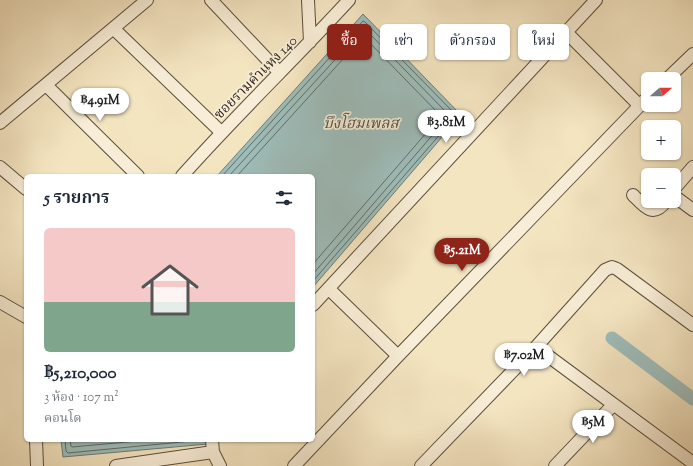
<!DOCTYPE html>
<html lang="th">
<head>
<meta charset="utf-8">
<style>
	:root { --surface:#fff; --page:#f2f2f3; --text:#1f2937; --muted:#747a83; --line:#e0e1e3; --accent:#8f2418 }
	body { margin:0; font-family:"Sorts Mill Goudy","Noto Serif Thai",serif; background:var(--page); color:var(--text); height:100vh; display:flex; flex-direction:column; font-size:15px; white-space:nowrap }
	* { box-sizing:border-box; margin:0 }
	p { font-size:13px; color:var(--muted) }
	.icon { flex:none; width:22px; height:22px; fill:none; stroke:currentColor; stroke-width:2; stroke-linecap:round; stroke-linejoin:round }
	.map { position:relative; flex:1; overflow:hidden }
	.details { position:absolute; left:24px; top:174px; width:291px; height:268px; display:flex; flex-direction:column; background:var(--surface); border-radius:6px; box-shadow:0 1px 3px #0004 }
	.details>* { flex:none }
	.banner { position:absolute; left:327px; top:24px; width:306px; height:36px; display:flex; gap:8px }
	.needle { width:26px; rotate:69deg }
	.tools { position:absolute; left:641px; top:72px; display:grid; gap:8px }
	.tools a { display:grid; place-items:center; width:40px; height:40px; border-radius:6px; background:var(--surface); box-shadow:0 1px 3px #0004; font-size:20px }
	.price { position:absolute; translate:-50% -34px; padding:0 9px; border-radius:14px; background:#fff; color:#222; font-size:13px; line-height:26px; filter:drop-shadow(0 1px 2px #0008) }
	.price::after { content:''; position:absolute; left:50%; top:24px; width:12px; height:9px; margin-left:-6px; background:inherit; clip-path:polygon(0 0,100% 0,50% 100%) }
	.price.active { background:var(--accent); color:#fff }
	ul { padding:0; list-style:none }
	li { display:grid; align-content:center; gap:8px; height:212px; padding:0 20px }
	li+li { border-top:1px solid var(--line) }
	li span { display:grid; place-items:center; height:124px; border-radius:6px; color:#555 }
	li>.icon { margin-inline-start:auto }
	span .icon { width:72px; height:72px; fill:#fffc; stroke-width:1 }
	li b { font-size:17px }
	h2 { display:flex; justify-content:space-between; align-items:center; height:48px; padding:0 20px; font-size:17px }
	.chip { padding:0 14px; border-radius:6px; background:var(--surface); box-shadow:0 1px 3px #0004; font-size:14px; line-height:36px }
	.chip.active { background:var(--accent); color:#fff }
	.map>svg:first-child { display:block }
</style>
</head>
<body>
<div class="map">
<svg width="693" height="466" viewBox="0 0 693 466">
	<rect width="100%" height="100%" fill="#f4e5c1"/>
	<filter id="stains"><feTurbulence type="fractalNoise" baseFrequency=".005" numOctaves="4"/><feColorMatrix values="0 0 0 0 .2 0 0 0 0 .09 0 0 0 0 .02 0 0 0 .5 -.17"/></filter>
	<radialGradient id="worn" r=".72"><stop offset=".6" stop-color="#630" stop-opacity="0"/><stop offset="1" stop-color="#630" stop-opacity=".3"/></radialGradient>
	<!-- water -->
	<path fill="#9ebdba" stroke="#6e7c76" d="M 363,14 L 461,115 L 313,287 L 313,176 L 217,176 Z
		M 61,440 L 208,440 L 208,444 L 63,457 Z"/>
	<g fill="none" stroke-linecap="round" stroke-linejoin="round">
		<!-- shore -->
		<path stroke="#626c66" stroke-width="1" d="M 222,176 L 363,21 L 365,22 L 455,114 L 455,117 L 313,281
			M 229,176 L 363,29 L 365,29 L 448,114 L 448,117 L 313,274
			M 237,176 L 363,37 L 365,38 L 440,115 L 440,117 L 313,264
			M 65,440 L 66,451 L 68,453 L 202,440
			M 70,440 L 71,446 L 72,447 L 149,440"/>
		<!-- canal -->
		<path stroke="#9ebdba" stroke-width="13" d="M 612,338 L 693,399"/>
		<!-- minor casing -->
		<g stroke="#5a4e3d" stroke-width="14">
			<path id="minor" d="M 211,0 L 279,72
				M 308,0 L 310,42
				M 114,29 L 221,132
				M 566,32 L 639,105
				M 667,79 L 693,54
				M 46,85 L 138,176
				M 0,123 L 147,0
				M 0,167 L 26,189
				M 182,176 C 236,115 294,60 349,0
				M 674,189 L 693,167
				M 633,195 C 644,206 653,219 666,201
				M 674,196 L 693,210
				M 329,289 L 398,356
				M 0,302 L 26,317
				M 313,305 L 596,0
				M 536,347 L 693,463
				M 36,440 L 37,466
				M 212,440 L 213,452 L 220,466
				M 116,466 L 213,452
				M 294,466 L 398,356 L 648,97
				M 421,466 L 536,347 L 605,270 L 612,267 L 617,269 L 693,325
				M 555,466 L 613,405"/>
		</g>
		<!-- minor -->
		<use href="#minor" stroke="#f8eed7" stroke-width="12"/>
	</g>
	<g text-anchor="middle" stroke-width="3.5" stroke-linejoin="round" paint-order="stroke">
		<!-- street labels -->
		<g font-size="14" fill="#271b11" stroke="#f8eed7">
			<text transform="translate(255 77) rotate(-45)" y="5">ซอยรามคำแหง 140</text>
		</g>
		<!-- water labels -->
		<g font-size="15" font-style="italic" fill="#51544c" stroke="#f8eed7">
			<text x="361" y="128">บึงโฮมเพลส</text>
		</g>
	</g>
	<rect width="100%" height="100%" filter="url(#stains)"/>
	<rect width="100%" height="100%" fill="url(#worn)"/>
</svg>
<div class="tools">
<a><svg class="needle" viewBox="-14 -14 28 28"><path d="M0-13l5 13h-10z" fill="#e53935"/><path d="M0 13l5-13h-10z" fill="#747a83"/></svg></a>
<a>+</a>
<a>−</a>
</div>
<b class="price" style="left:100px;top:122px">฿4.91M</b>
<b class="price" style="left:446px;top:144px">฿3.81M</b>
<b class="price active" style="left:462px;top:272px">฿5.21M</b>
<b class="price" style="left:524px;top:377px">฿7.02M</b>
<b class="price" style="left:593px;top:444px">฿5M</b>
<div class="banner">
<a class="chip active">ซื้อ</a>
<a class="chip">เช่า</a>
<a class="chip">ตัวกรอง</a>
<a class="chip">ใหม่</a>
</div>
<section class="details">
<h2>5 รายการ<svg class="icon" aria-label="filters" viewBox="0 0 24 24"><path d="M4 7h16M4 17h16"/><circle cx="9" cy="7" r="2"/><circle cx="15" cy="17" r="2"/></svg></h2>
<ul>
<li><span style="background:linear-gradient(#f6c9c9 60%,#7fa58c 0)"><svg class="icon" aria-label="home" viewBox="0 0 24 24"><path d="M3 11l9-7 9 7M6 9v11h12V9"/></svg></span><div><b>฿5,210,000</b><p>3 ห้อง · 107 m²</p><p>คอนโด</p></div></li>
</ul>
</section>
</div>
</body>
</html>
